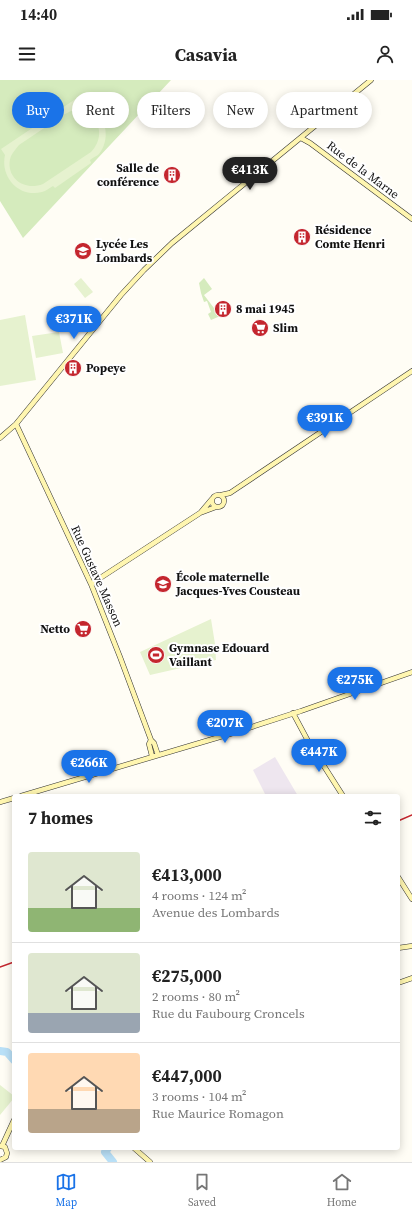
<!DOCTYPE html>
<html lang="en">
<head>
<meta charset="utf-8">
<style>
	:root { --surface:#fff; --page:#f6f6f6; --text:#222; --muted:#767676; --line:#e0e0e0; --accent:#1a73e8 }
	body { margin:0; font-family:"Source Serif 4",serif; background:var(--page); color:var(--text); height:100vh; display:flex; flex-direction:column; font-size:15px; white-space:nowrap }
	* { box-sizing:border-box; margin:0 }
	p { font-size:13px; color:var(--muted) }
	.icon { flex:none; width:22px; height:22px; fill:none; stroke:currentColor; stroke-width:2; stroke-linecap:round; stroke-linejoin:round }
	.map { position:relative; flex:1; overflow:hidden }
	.side { position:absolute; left:12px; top:714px; width:388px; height:356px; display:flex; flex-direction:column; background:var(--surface); border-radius:4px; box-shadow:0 2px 10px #0003 }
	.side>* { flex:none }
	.hud { position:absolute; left:12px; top:12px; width:388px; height:36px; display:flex; gap:8px }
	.price { position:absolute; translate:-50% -34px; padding:0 9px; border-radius:14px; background:var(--accent); color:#fff; font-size:13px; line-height:26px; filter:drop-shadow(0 1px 2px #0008) }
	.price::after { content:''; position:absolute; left:50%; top:24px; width:12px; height:9px; margin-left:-6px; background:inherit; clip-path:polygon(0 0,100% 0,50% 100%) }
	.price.current { background:#222; color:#fff }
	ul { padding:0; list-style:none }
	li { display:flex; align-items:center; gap:12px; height:100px; padding:0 16px }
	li+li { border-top:1px solid var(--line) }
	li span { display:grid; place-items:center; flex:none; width:112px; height:80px; border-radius:4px; color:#555 }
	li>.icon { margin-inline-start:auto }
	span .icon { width:48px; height:48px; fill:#fffc; stroke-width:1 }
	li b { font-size:17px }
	h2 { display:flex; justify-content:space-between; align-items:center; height:48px; padding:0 16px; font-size:17px }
	.tag { padding:0 14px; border-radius:18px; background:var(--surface); box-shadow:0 2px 10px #0003; font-size:14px; line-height:36px }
	.tag.current { background:var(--accent); color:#fff }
	.status { display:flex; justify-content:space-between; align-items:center; height:28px; padding:0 20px; background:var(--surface); direction:ltr }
	.status svg { height:11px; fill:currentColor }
	header { display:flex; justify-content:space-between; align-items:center; height:52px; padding:0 16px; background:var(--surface); font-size:18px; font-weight:700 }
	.tabs { display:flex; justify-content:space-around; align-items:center; height:56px; border-top:1px solid var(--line); background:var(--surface); font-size:11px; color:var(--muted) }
	.tabs a { display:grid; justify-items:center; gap:2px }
	.tabs .current { color:var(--accent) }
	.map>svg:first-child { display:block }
</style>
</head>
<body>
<div class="status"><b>14:40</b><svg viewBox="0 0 49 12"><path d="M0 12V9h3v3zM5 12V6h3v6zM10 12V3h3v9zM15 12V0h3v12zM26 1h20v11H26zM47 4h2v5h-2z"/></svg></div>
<header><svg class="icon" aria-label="menu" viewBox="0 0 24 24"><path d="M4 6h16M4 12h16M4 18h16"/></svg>Casavia<svg class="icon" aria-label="person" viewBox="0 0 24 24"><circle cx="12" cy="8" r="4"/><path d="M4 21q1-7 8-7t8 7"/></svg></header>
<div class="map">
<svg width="412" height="1082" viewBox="0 0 412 1082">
	<rect width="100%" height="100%" fill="#fffdf5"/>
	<!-- industrial -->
	<path fill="#eee6ef" d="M 275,677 L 298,716 L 266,716 L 253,690 Z"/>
	<!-- green -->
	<path fill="#d5ebbd" d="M 0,0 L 171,0 L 23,158 L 0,121 Z
		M 204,198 L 212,209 L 204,215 L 217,232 L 221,229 L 225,234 L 211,240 L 208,234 L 211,232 L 207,221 L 204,222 L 201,213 L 199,203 Z"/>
	<!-- pitch -->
	<path fill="#e6f2cf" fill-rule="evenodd" d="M 77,18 L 81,25 C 85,26 89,26 92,28 C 108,38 110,62 98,75 C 95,77 92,78 90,80 L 91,83 L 55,108 L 53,106 C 49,108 46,111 42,112 C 19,118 0,97 5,75 L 1,69 ZM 71,31 C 97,28 108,54 91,72 L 43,104 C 23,112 4,96 11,76 C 13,72 16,69 19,65 L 65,34 Z
		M 81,198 L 93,212 L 85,218 L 74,204 Z
		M 25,235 L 36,300 L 0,306 L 0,240 Z
		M 59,252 L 63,273 L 36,278 L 32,256 Z
		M 211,539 L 215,564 L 216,580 L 150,595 L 140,572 Z
		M 0,1005 L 14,1016 L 14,1018 L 0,1035 Z"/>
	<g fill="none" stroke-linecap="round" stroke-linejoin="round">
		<!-- river -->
		<path stroke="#b9e0f7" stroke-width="8" d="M 0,971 L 7,972 L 14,980
			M 108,1068 L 105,1072 L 113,1082"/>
		<!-- secondary casing -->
		<g stroke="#333" stroke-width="5.5">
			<path id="secondary" d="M 301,58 L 310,63 L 412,139
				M 16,344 L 91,504 L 120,577 L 151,660 L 154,663 L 158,675
				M 0,358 L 16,344 L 121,215 L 144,190 L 172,163 L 371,0
				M212 421a6 6 0 1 1 12 0a6 6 0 1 1-12 0Z
				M 221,415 L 230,413 L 412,291
				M 201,432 L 212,419
				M 91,504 L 200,433 L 216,427
				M 293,633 L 308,661 L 343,716
				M 151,660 L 149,664 L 152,676
				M 21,716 L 233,653 L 301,631 L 412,592
				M 0,722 L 14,718
				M 398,797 L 412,819
				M 398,868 L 412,866
				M 398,903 L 412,898
				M 0,1066 L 5,1067 L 7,1073 L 6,1077 L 0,1080
				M 2,1066 L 14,1040
				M 134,1068 L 150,1082"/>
		</g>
		<!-- secondary -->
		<use href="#secondary" stroke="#fff6b0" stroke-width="4.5"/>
		<!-- rail -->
		<path stroke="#c4262e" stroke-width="1.5" d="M 398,741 L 412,735
			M 0,887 L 14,882"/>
	</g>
	<!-- icons -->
	<defs>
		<g id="building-disc" transform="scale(0.9)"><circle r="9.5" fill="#c4262e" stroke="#fff"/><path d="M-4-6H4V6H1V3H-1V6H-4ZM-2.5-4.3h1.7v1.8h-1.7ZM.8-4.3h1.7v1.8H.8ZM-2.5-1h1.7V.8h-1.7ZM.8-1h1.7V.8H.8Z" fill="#fff"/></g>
		<g id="school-disc" transform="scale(0.9)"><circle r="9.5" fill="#c4262e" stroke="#fff"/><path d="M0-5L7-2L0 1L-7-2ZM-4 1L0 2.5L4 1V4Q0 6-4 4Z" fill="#fff"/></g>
		<g id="supermarket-disc" transform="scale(0.9)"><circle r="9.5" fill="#c4262e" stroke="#fff"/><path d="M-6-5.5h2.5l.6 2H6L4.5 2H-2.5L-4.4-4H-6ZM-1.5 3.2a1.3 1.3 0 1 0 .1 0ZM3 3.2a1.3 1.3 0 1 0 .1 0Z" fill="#fff"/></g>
		<g id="stadium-disc" transform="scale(0.9)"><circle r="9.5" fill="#c4262e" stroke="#fff"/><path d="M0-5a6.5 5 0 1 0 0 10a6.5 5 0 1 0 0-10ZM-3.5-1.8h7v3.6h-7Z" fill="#fff"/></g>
	</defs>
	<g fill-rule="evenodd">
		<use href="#building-disc" x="172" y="95"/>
		<use href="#building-disc" x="302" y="157"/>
		<use href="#school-disc" x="83" y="171"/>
		<use href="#building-disc" x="223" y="229"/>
		<use href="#supermarket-disc" x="260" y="248"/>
		<use href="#building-disc" x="73" y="288"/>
		<use href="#school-disc" x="163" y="504"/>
		<use href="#supermarket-disc" x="83" y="549"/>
		<use href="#stadium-disc" x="156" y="575"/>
	</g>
	<g text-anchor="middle" stroke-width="4" stroke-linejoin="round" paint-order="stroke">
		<!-- poi labels -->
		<g font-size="12" font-weight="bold" fill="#111" stroke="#fff" text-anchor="start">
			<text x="159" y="92" text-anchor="end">Salle de<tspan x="159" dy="14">conférence</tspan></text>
			<text x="315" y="154">Résidence<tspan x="315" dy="14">Comte Henri</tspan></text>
			<text x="96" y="168">Lycée Les<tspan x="96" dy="14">Lombards</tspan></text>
			<text x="236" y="233">8 mai 1945</text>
			<text x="273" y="252">Slim</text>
			<text x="86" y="292">Popeye</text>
			<text x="176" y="501">École maternelle<tspan x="176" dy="14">Jacques-Yves Cousteau</tspan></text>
			<text x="70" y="553" text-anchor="end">Netto</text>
			<text x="169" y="572">Gymnase Edouard<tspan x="169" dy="14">Vaillant</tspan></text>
		</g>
		<!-- street labels -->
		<g font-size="12" fill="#111" stroke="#fff">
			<text transform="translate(363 90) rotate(37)" y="4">Rue de la Marne</text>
			<text transform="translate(97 496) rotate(66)" y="4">Rue Gustave Masson</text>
		</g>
	</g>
</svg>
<b class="price current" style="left:250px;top:111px">€413K</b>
<b class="price" style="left:74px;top:260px">€371K</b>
<b class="price" style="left:325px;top:359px">€391K</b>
<b class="price" style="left:355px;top:621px">€275K</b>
<b class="price" style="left:225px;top:664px">€207K</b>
<b class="price" style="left:319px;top:693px">€447K</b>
<b class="price" style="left:89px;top:704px">€266K</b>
<div class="hud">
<a class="tag current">Buy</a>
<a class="tag">Rent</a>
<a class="tag">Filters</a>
<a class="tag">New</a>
<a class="tag">Apartment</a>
</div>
<section class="side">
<h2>7 homes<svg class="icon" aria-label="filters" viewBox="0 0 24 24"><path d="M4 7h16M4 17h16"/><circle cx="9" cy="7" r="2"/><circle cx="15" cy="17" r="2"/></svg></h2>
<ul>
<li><span style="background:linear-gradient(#dfe7d0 70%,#8fb573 0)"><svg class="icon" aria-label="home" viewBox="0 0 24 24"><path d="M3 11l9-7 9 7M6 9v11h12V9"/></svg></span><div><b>€413,000</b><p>4 rooms · 124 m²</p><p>Avenue des Lombards</p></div></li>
<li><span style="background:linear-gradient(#dfe7d0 75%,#9aa5b1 0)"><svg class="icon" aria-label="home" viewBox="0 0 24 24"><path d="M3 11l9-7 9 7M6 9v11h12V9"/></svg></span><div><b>€275,000</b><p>2 rooms · 80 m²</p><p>Rue du Faubourg Croncels</p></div></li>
<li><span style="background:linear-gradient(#ffd9b3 70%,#b9a48a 0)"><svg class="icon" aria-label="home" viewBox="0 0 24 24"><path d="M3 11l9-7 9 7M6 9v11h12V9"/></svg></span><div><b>€447,000</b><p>3 rooms · 104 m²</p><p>Rue Maurice Romagon</p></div></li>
</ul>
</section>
</div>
<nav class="tabs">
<a class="current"><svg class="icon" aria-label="map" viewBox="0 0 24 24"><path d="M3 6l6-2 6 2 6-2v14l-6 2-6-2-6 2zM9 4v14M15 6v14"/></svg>Map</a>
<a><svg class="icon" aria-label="saved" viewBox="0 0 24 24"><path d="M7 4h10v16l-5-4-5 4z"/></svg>Saved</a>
<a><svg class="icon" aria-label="home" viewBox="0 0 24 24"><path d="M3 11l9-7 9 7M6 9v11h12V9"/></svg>Home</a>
</nav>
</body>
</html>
